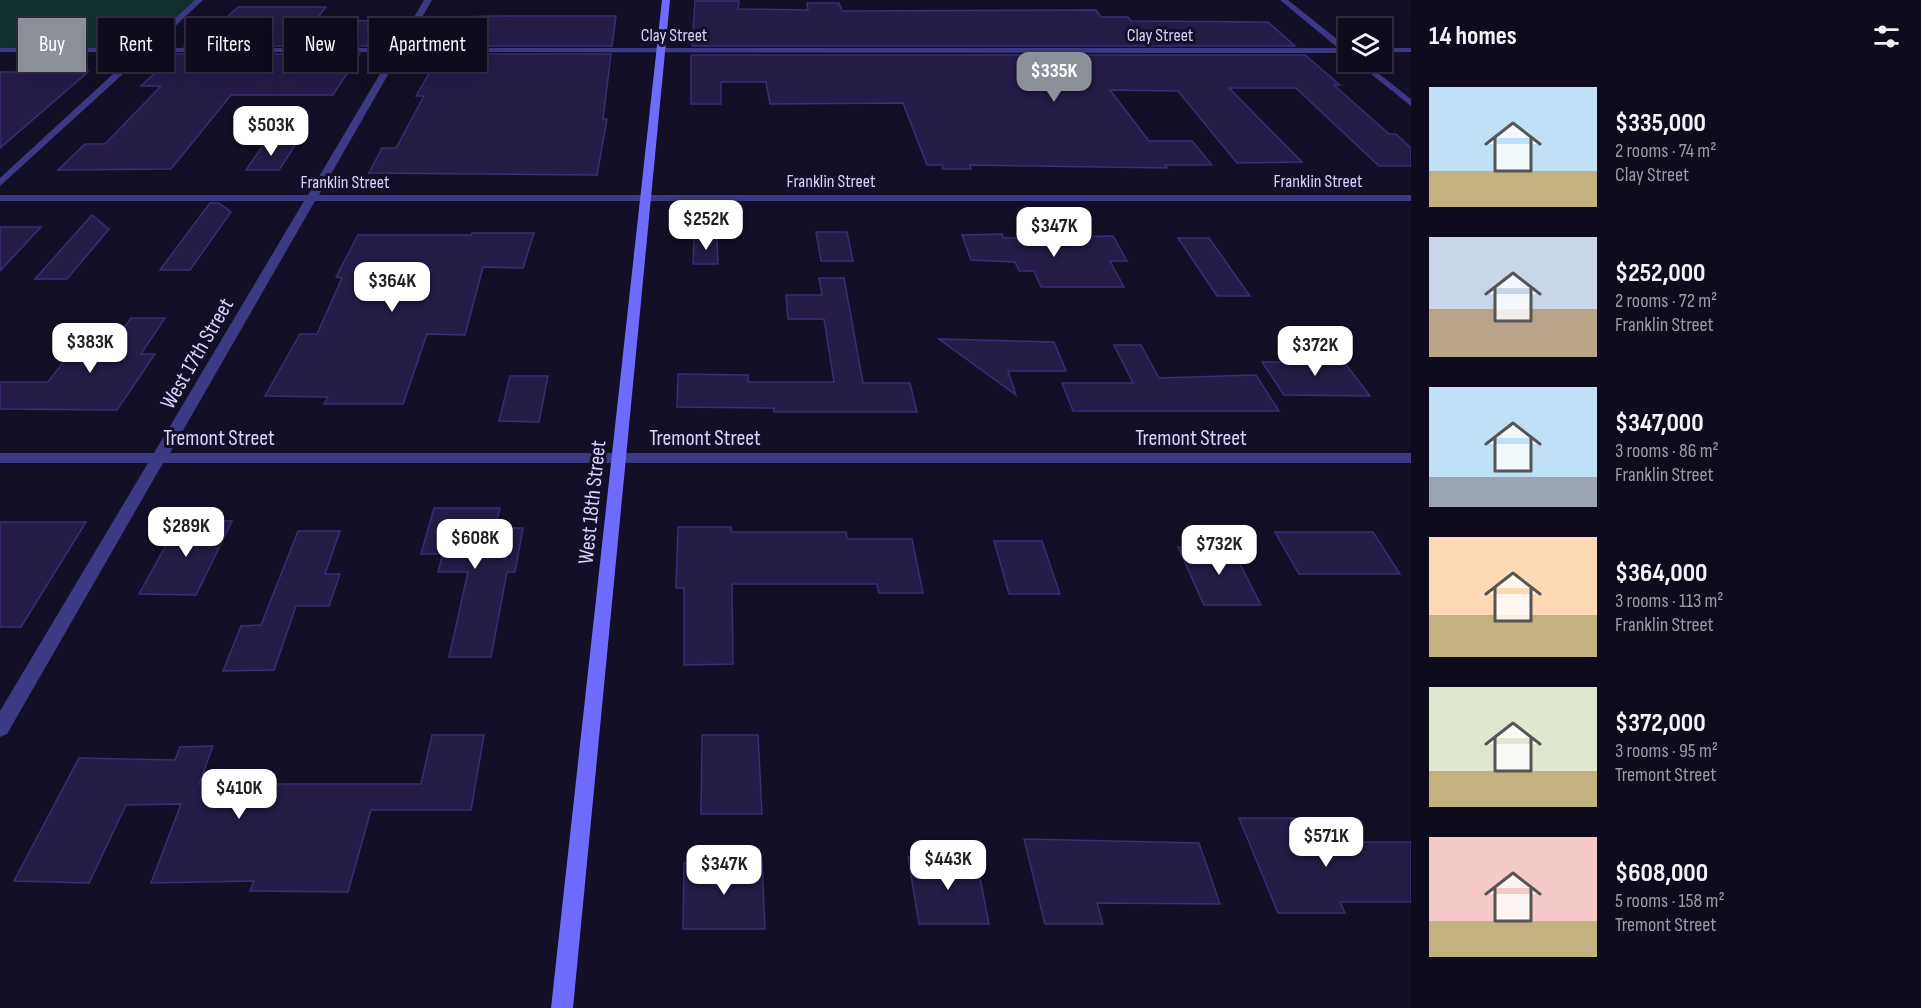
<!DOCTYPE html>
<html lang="en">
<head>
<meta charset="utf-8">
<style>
	:root { --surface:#0e0b1c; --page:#171425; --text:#f1f3f6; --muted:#9b9ba3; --line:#2e2b3b; --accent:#8c9099 }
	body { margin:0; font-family:"Sofia Sans Condensed",sans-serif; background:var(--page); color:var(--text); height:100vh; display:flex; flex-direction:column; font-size:22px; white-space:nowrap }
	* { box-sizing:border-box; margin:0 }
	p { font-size:20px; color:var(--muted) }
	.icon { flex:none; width:33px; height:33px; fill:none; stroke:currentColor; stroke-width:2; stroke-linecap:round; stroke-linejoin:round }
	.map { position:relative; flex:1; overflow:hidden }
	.side { display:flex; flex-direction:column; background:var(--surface); width:510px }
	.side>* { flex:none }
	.banner { position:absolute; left:18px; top:18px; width:570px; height:54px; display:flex; gap:12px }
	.buttons { position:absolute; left:1338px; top:18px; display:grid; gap:12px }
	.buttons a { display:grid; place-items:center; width:54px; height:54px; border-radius:0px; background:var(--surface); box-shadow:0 6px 24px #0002,0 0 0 2px var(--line); font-size:30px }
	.price { position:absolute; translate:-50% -51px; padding:0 14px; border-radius:12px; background:#fff; color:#222; font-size:20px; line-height:39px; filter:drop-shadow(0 2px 3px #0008) }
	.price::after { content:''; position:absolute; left:50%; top:36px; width:18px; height:14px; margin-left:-9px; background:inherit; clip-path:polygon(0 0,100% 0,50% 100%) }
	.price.current { background:var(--accent); color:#fff }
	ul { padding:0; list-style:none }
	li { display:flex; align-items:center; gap:18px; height:150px; padding:0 18px }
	li span { display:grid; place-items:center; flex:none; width:168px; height:120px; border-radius:0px; color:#555 }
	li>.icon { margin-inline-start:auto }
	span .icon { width:72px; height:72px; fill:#fffc; stroke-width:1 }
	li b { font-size:26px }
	h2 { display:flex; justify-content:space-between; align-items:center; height:72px; padding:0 18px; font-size:26px }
	.tag { padding:0 21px; border-radius:0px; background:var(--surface); box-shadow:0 6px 24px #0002,0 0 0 2px var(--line); font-size:21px; line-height:54px }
	.tag.current { background:var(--accent); color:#fff }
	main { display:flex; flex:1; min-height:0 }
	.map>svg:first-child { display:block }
</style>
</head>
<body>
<main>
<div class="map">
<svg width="1411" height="1008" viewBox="0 0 1411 1008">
	<rect width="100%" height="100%" fill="#130f26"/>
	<!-- green -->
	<path fill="#12302f" d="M 0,0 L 199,0 L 145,50 L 0,50 Z"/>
	<!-- building -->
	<path fill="#241b47" stroke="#3b2d73" stroke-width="1.5" d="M 695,1 L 739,1 L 738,9 L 808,10 L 807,3 L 839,3 L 842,11 L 1096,10 L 1101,17 L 1128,17 L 1131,21 L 1268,22 L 1295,46 L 692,46 Z
		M 238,7 L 326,7 L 316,20 L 382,21 L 366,46 L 184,46 L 213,18 L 226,18 Z
		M 494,16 L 616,16 L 612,46 L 445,46 L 461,17 Z
		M 175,54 L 360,54 L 333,95 L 231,95 L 171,169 L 58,170 L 85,144 L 105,144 L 161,86 L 141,86 Z
		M 440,54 L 611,54 L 603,119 L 607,119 L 597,175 L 369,173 L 382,148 L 396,148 L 424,96 L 416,96 Z
		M 691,55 L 1305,55 L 1340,85 L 1334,85 L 1389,134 L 1396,134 L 1411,148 L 1411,166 L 1379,166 L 1296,88 L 1229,88 L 1302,162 L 1237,163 L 1178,91 L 1110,90 L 1149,141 L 1192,141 L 1212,165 L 1165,165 L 1167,168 L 970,165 L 971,169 L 943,169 L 942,165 L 927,165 L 903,103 L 770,104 L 766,82 L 721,82 L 721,104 L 691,104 Z
		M 0,72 L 88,72 L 0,148 Z
		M 264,144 L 296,144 L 279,170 L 246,170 Z
		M 210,203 L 219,203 L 231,212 L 190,270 L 160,270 Z
		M 92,215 L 109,229 L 67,279 L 35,279 Z
		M 0,227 L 41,227 L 0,271 Z
		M 816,232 L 847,232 L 853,261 L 821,261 Z
		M 472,233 L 534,233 L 523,268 L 483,267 L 465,335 L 427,334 L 403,404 L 324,404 L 328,397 L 265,396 L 300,334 L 317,334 L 342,278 L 336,277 L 358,235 L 471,235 Z
		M 1002,234 L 1003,238 L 1113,236 L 1127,261 L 1110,261 L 1124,287 L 1041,287 L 1034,271 L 1019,271 L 1015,262 L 971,260 L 962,235 Z
		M 694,238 L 717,238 L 718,264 L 693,264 Z
		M 1178,238 L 1209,238 L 1250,296 L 1217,296 Z
		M 819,278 L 844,278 L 863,383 L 910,383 L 917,412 L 774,412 L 774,408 L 677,407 L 678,374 L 748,375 L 748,382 L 834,382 L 824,319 L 788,319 L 786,295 L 822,295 Z
		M 131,318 L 165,318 L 141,354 L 155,354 L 117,410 L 0,409 L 0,382 L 48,382 L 81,339 L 115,340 Z
		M 939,339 L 1054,342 L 1066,371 L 1008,371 L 1016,395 Z
		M 1114,345 L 1141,345 L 1159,378 L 1256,375 L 1279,411 L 1073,411 L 1062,383 L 1133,383 Z
		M 1289,357 L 1341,358 L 1370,396 L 1284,395 L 1262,362 L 1292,362 Z
		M 510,376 L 548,376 L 539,422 L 499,421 Z
		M 434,508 L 500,508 L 495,528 L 523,528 L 515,572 L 507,572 L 491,657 L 449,657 L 468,572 L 438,572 L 443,554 L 421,554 Z
		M 180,520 L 232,521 L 196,595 L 139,594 Z
		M 0,522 L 86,522 L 21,627 L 0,627 Z
		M 678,527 L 731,527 L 731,532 L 846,532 L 847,539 L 912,539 L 923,593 L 879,593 L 877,584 L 732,584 L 733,664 L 684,665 L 684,588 L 676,588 Z
		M 298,531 L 340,531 L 325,574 L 340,574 L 329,606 L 296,606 L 274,670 L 223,671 L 241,626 L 261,625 Z
		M 1275,532 L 1373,532 L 1400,574 L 1299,574 Z
		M 994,541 L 1042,541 L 1060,594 L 1009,594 Z
		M 1178,547 L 1231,547 L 1261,605 L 1204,605 Z
		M 432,735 L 484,735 L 471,810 L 371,810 L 348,892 L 250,891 L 254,881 L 151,883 L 181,804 L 126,805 L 89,883 L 14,881 L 79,758 L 175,760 L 180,747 L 213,746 L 199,784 L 421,784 Z
		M 702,735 L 758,735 L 762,814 L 701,814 Z
		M 1239,818 L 1301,818 L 1312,842 L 1411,842 L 1411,902 L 1340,902 L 1345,913 L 1278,913 Z
		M 1024,839 L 1199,843 L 1220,904 L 1097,903 L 1103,924 L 1045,924 Z
		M 908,857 L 976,857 L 989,924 L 919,924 Z
		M 684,863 L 762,863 L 765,929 L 683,929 Z"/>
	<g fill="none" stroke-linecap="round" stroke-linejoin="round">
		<!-- minor -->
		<path fill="#3d3a85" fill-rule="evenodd" d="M 195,0 L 203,0 L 152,48 L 396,48 L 424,0 L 432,0 L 404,48 L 1338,48 L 1280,0 L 1288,0 L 1348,48 L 1348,53 L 401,52 L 319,195 L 1411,195 L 1411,201 L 315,201 L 170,453 L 1411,453 L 1411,463 L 163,463 L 7,734 L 0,737 L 0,711 L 148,463 L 0,463 L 0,453 L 154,453 L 304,201 L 0,201 L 0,195 L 308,195 L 393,52 L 147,52 L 0,186 L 0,178 L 137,52 L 0,52 L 0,48 L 143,48 Z
			M 1382,48 L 1411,48 L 1411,52 L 1382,52 Z
			M 1356,62 L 1364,62 L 1411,99 L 1411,106 Z"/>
		<!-- secondary -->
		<path fill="#6f6bff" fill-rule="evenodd" d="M 662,0 L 670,0 L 573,1008 L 551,1008 Z"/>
	</g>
	<g text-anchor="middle" stroke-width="6" stroke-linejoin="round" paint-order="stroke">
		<!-- far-street labels -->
		<g font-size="18" fill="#d9d4ff" stroke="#130f26">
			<text x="674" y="41">Clay Street</text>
			<text x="1160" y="41">Clay Street</text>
			<text x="831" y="187">Franklin Street</text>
			<text x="1318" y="187">Franklin Street</text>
			<text x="345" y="188">Franklin Street</text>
		</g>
		<!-- street labels -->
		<g font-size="22" fill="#d9d4ff" stroke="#130f26">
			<text transform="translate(196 353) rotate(-60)" y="8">West 17th Street</text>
			<text x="219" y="445">Tremont Street</text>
			<text x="705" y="445">Tremont Street</text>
			<text x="1191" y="445">Tremont Street</text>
			<text transform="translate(591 502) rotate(-84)" y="8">West 18th Street</text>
		</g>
	</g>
</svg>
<div class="buttons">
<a><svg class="icon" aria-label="layers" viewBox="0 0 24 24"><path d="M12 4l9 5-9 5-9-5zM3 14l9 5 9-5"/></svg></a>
</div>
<b class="price current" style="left:1054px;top:103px">$335K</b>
<b class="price" style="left:271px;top:157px">$503K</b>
<b class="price" style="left:706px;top:251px">$252K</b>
<b class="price" style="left:1054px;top:258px">$347K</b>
<b class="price" style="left:392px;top:313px">$364K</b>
<b class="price" style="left:90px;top:374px">$383K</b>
<b class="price" style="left:1315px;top:377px">$372K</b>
<b class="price" style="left:186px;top:558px">$289K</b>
<b class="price" style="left:475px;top:570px">$608K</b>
<b class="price" style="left:1219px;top:576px">$732K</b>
<b class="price" style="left:239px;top:820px">$410K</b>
<b class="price" style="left:1326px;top:868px">$571K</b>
<b class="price" style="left:948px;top:891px">$443K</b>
<b class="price" style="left:724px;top:896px">$347K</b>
<div class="banner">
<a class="tag current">Buy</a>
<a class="tag">Rent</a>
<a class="tag">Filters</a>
<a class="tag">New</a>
<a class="tag">Apartment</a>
</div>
</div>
<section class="side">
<h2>14 homes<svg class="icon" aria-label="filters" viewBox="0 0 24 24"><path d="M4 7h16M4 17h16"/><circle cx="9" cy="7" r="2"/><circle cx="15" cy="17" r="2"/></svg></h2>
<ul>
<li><span style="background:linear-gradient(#bfe0f5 70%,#c2b280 0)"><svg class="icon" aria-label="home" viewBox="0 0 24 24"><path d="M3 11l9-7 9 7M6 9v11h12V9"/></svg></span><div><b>$335,000</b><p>2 rooms · 74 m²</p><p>Clay Street</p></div></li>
<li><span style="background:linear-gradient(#c9d6e8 60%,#b9a48a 0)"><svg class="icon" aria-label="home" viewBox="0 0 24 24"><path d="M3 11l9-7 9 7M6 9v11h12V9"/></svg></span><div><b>$252,000</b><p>2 rooms · 72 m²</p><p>Franklin Street</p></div></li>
<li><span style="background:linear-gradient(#bfe0f5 75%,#9aa5b1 0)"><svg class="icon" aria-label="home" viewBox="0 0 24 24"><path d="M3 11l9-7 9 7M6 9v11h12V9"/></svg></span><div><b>$347,000</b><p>3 rooms · 86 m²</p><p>Franklin Street</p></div></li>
<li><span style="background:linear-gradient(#ffd9b3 65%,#c2b280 0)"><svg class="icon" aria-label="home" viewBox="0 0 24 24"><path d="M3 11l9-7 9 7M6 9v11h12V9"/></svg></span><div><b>$364,000</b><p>3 rooms · 113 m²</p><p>Franklin Street</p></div></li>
<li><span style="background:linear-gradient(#dfe7d0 70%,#c2b280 0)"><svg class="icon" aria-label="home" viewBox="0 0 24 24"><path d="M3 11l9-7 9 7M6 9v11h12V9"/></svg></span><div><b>$372,000</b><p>3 rooms · 95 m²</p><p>Tremont Street</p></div></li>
<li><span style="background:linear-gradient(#f6c9c9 70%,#c2b280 0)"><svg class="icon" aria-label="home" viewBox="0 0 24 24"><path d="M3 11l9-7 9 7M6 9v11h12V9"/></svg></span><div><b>$608,000</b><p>5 rooms · 158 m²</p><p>Tremont Street</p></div></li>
</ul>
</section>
</main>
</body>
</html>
